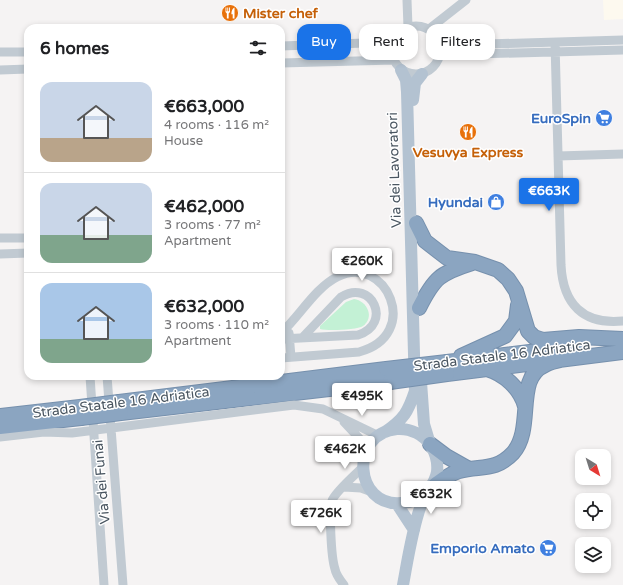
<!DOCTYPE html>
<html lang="en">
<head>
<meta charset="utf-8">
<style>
	:root { --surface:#fff; --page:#f6f6f6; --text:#202124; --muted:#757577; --line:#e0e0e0; --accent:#1a73e8 }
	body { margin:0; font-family:"Varela Round",sans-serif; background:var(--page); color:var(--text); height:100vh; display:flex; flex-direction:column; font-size:15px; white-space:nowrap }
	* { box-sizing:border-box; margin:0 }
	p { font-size:13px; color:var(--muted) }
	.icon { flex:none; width:22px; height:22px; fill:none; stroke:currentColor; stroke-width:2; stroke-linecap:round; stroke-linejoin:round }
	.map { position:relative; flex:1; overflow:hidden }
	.panel { position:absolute; left:24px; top:24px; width:261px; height:356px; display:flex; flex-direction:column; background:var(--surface); border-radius:12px; box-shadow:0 2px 6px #0003 }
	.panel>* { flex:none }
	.hud { position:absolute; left:297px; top:24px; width:266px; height:36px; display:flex; gap:8px }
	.needle { width:26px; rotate:142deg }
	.buttons { position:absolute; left:575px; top:449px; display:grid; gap:8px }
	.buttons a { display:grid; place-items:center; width:36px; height:36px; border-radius:8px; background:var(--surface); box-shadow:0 2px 6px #0003; font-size:20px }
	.price { position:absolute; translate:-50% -34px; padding:0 9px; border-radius:4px; background:#fff; color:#222; font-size:13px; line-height:26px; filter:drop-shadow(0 1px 2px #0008) }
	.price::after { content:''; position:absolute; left:50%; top:24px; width:12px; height:9px; margin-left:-6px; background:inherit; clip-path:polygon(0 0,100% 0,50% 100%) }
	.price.selected { background:var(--accent); color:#fff }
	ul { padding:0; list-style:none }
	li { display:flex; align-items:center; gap:12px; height:100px; padding:0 16px }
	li+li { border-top:1px solid var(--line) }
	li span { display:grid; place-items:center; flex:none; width:112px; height:80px; border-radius:12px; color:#555 }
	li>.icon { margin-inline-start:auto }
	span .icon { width:48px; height:48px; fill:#fffc; stroke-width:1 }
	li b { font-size:17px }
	h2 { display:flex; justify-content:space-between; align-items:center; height:48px; padding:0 16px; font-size:17px }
	.tag { padding:0 14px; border-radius:12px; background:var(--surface); box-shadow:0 2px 6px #0003; font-size:14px; line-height:36px }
	.tag.selected { background:var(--accent); color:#fff }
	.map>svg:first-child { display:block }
</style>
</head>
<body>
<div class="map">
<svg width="623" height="585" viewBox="0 0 623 585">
	<rect width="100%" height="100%" fill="#f5f3f3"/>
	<!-- commercial -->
	<path fill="#fdf9ef" d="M 603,0 L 623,0 L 623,19 L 604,20 Z"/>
	<!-- green -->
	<path fill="#c3f1d5" d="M 354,299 C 367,301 375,317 363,326 C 357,330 327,331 320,329 L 320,326 L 346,302 Z"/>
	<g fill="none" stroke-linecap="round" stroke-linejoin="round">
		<!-- highway casing -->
		<g stroke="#7690ad" stroke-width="16">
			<path id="highway" d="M 416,223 L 425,241 L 447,258 L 475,262 L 498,270 L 508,279 L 516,291 L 528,331 L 534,337 L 543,340 L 579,337 L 623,339
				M 419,308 C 434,278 440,273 472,263
				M 461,356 L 505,336 L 516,321 L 518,305
				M 447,362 L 580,346
				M 487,369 C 504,374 520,388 525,406
				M 447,374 L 623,352
				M 119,402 L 386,369
				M 121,413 L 390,382
				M 0,416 L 80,407
				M 0,427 L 81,418
				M 430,444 L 446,456 L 469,469
				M 428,491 C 437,483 447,475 459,471 C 480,465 495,472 513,453 C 535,428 514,378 545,365 C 552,361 561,360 569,358"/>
		</g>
		<!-- minor -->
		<path stroke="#c1cad2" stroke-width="9" d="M 407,0 L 408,27
			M392 50a24 24 0 1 1 48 0a24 24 0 1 1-48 0Z
			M 429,29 L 466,0
			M 438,41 L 455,45 L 623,40
			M 555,43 L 561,265 C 563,304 583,325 623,321
			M 281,46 L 393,42
			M 0,52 L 28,52
			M 440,55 L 623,50
			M 281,63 L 394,60
			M 0,70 L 28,69
			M 558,156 L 623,154
			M 0,238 L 28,238
			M 0,254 L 28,253
			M 281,333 C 299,317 315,288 337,277 C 386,252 423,335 359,352 L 281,358
			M 289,333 L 291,357
			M 281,339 L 358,335 C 393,324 372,278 341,297 L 302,338
			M 90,376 L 104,585
			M 107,376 L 123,585
			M 344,422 L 359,438 L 366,452
			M 0,437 L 44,432 L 72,433 L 294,405 L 323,409 L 379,436
			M 344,487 L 361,488 L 372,492
			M 344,585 C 340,580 336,575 335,569 C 331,557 329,512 332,501 C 334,493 356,474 363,467"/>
		<!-- major -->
		<path stroke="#b3c2d1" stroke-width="12" d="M 413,100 L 415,83 L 422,74
			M 421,382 L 424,424 L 430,444
			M 385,432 C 404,419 408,412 415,391 L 407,92 L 406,80 L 401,70
			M 397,504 L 414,530
			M 403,585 C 408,558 412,530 421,505 C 426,493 435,484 437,472 C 438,463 436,454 431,446 C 424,435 411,428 397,429 C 349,433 354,507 401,503 C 412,503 420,499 428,491"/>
		<!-- highway -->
		<use href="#highway" stroke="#8ba5c1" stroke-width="14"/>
		<!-- highway-bridge casing -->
		<g stroke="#7690ad" stroke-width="16" stroke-linecap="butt">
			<path id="highway-bridge" d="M 386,369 L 447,362
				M 390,382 L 447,374
				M 80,407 L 119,402
				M 81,418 L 121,413"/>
		</g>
		<!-- highway-bridge -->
		<use href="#highway-bridge" stroke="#8ba5c1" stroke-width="14"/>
	</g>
	<!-- icons -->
	<defs>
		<g id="restaurant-disc" transform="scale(0.9)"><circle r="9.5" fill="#e8710a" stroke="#fff"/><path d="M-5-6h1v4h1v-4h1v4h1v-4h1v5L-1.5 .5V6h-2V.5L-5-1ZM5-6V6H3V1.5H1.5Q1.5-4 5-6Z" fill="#fff"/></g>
		<g id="supermarket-disc" transform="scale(0.9)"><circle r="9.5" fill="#3f7fe0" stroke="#fff"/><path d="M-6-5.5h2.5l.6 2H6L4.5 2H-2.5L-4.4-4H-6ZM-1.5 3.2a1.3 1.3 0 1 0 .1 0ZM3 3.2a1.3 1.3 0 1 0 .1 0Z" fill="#fff"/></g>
		<g id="shop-disc" transform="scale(0.9)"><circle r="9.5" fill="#3f7fe0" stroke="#fff"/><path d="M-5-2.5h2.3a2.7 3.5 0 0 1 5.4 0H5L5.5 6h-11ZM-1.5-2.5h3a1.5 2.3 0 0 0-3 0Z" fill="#fff"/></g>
	</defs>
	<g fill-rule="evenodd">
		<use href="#restaurant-disc" x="230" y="13"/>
		<use href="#supermarket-disc" x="604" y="118"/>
		<use href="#restaurant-disc" x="468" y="132"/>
		<use href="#shop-disc" x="496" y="202"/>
		<use href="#supermarket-disc" x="548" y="548"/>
	</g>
	<g text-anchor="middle" stroke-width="3" stroke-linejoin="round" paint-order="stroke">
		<!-- food labels -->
		<g font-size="14" font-weight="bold" fill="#c56008" stroke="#fff" text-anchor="start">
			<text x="243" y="18">Mister chef</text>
			<text x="468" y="157" text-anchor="middle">Vesuvya Express</text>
		</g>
		<!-- shop labels -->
		<g font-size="14" font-weight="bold" fill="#366cbe" stroke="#fff" text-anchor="end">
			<text x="591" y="123">EuroSpin</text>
			<text x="483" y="207">Hyundai</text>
			<text x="535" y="553">Emporio Amato</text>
		</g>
		<!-- street labels -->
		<g font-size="14" fill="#4a5661" stroke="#fff">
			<text transform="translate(394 170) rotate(-92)" y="5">Via dei Lavoratori</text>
			<text transform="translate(502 355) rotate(-7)" y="5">Strada Statale 16 Adriatica</text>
			<text transform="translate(121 402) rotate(-7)" y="5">Strada Statale 16 Adriatica</text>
			<text transform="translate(101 482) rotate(-95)" y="5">Via dei Funai</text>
		</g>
	</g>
</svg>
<div class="buttons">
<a><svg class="needle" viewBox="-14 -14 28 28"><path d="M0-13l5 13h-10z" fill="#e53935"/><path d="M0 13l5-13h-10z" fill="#757577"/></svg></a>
<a><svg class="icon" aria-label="locate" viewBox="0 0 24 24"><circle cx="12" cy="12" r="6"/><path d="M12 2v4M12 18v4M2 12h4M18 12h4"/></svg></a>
<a><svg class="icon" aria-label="layers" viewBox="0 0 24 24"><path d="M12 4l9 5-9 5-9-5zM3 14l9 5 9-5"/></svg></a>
</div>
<b class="price selected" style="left:549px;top:212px">€663K</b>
<b class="price" style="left:362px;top:282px">€260K</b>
<b class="price" style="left:362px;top:417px">€495K</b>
<b class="price" style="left:345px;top:470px">€462K</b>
<b class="price" style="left:431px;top:515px">€632K</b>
<b class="price" style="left:321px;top:534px">€726K</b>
<div class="hud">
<a class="tag selected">Buy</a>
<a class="tag">Rent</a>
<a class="tag">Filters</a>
</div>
<section class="panel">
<h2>6 homes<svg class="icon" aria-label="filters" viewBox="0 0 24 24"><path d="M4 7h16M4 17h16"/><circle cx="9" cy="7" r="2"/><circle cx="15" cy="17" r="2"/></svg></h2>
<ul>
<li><span style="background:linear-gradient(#c9d6e8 70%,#b9a48a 0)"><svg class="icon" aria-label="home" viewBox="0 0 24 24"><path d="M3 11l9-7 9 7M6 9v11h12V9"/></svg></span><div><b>€663,000</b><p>4 rooms · 116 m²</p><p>House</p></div></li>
<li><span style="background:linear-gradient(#c9d6e8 65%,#7fa58c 0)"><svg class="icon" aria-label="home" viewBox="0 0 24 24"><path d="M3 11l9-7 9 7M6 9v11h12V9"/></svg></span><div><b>€462,000</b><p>3 rooms · 77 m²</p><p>Apartment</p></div></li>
<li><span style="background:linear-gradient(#a9c7e8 70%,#7fa58c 0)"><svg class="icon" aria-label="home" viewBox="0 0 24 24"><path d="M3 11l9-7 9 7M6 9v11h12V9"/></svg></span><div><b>€632,000</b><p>3 rooms · 110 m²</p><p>Apartment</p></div></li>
</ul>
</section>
</div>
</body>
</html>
